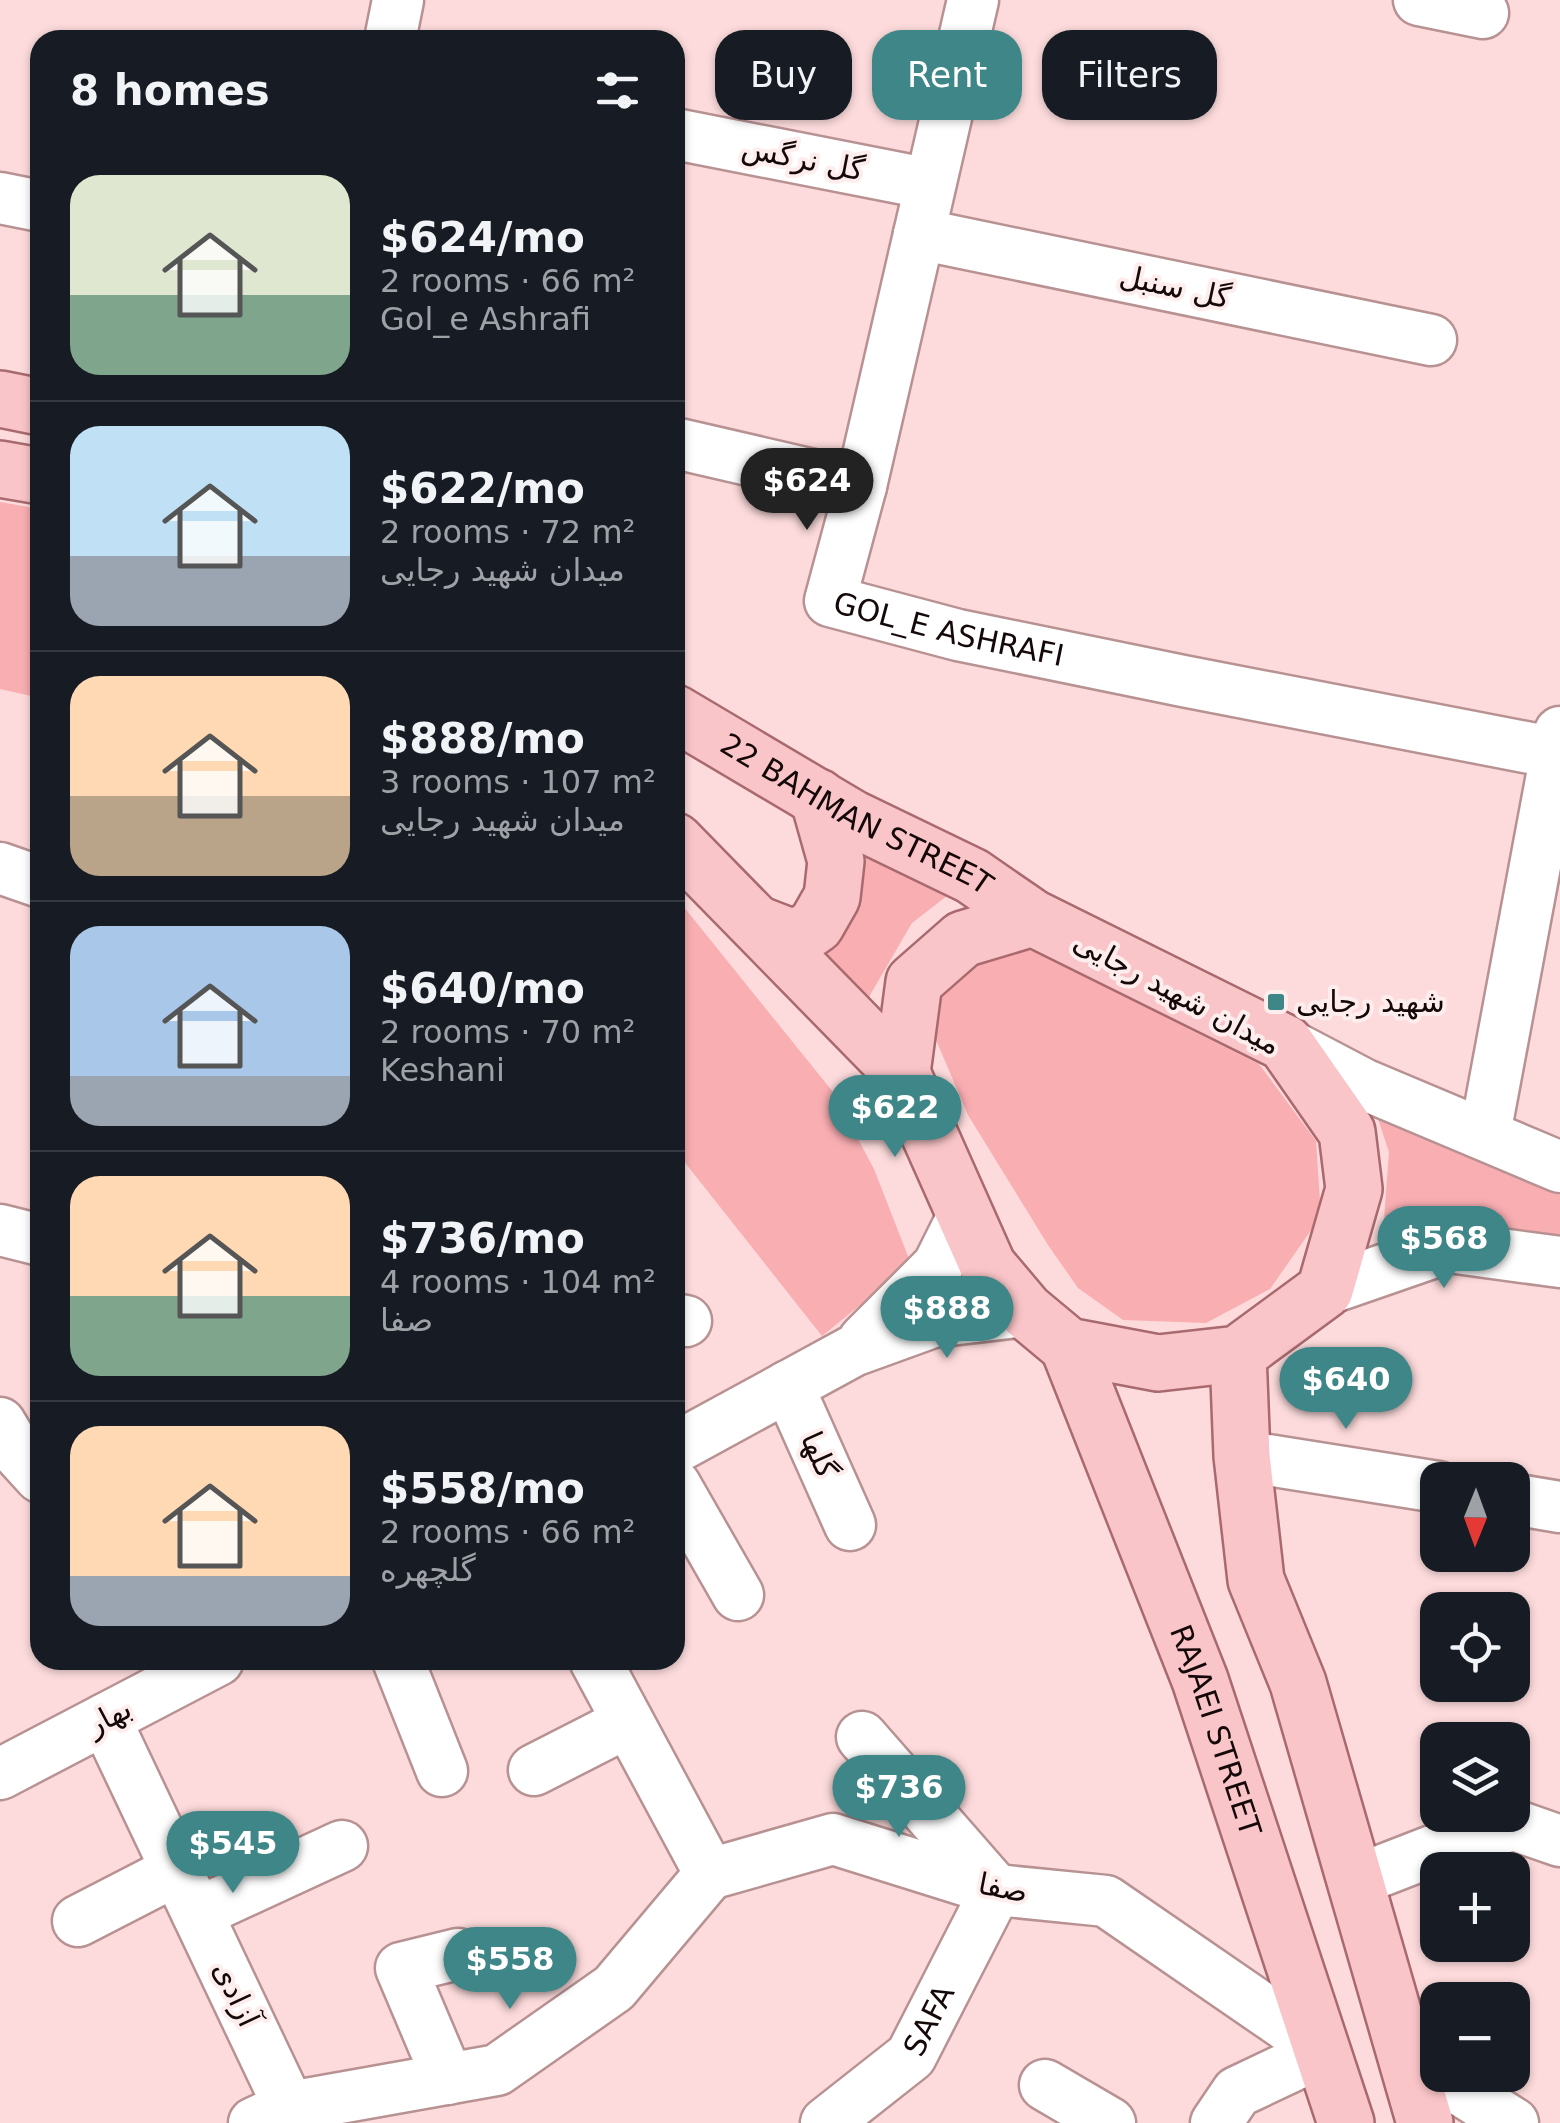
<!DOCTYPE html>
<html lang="en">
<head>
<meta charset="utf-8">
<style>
	:root { --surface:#171b24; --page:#20242c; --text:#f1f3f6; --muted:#9ea1a6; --line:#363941; --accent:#3e8687 }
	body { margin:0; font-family:"DejaVu Sans","Noto Sans Arabic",sans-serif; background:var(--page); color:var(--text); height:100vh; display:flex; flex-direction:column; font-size:38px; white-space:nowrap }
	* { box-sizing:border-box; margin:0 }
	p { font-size:32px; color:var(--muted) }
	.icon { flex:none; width:55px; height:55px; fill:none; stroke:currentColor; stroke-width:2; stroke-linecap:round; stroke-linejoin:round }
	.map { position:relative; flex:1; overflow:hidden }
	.panel { position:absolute; left:30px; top:30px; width:655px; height:1640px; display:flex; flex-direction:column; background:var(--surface); border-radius:30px; box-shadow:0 2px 8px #0004 }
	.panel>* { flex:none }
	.top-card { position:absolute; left:715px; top:30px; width:695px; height:90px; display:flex; gap:20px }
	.needle { width:65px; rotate:181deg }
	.controls { position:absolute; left:1420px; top:1462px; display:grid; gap:20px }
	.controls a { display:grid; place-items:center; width:110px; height:110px; border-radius:20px; background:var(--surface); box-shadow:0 2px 8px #0004; font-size:50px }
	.price { position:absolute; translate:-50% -85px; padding:0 22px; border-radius:35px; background:var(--accent); color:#fff; font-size:32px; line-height:65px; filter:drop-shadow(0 2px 5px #0008) }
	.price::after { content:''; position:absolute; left:50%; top:60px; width:30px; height:22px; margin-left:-15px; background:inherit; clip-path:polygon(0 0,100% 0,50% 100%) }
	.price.on { background:#222; color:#fff }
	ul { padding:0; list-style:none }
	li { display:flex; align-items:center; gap:30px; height:250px; padding:0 40px }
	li+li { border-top:2px solid var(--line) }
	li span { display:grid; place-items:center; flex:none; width:280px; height:200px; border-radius:30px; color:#555 }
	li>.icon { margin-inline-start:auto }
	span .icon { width:120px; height:120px; fill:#fffc; stroke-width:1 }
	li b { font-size:42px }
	h2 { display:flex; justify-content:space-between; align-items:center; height:120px; padding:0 40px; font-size:42px }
	.tag { padding:0 35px; border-radius:30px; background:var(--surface); box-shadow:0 2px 8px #0004; font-size:35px; line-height:90px }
	.tag.on { background:var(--accent); color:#fff }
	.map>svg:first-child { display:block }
</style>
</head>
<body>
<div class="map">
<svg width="1560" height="2123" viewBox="0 0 1560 2123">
	<rect width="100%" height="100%" fill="#fddbdc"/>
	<!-- green -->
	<path fill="#f9aeb2" d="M 0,502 L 40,509 L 40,698 L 0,689 Z
		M 860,832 L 952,892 L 912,923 L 870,995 L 864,1024 L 799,951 Z
		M 675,896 L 833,1092 L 874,1169 L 911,1264 L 822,1336 L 675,1150 Z
		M 1019,948 L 1072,959 L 1189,1029 L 1259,1064 L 1316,1141 L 1321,1216 L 1270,1289 L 1206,1323 L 1123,1320 L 1078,1288 L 1048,1245 L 968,1115 L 931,1028 L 943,990 L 978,956 Z
		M 1373,1104 L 1560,1195 L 1560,1245 L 1382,1246 L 1389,1152 Z"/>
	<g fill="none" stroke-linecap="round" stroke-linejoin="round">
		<!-- minor casing -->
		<g stroke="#b89293" stroke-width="55">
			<g id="minor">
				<path id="s1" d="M 973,0 L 861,486 L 830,601 L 958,635 L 1183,681 L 1556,753"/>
				<path d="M 1419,0 L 1483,13"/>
				<path d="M 390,40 L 398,0"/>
				<path d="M 675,134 L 930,184"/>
				<path d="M 0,198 L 40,206"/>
				<path d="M 919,234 L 1431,340"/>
				<path d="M 675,443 L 861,486"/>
				<path d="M 0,868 L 40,882"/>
				<path d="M 1285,1043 L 1363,1084 L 1560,1167"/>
				<path d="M 1485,1134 L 1560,732"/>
				<path d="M 0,1230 L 40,1240"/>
				<path d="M 1325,1290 L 1449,1247 L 1560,1262"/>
				<path d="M 675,1319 L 686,1321"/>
				<path d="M 864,1340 L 938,1266 L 965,1212"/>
				<path d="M 788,1386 L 850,1525"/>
				<path d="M 0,1423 L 18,1453 L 40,1477"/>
				<path d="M 675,1448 L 853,1351 L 933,1322 L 1026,1311"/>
				<path d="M 1242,1456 L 1438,1487"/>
				<path d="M 675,1485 L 738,1595"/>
				<path d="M 1512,1499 L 1560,1507"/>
				<path d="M 398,1660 L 442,1771"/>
				<path d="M 595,1660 L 710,1874 L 833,1839 L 996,1890 L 1106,1901 L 1324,2051 L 1237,2092 L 1216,2123"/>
				<path d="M 105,1719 L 289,2107 L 294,2123"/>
				<path d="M 534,1770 L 628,1722"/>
				<path d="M 0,1774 L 218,1660"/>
				<path d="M 1355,1881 L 1463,1839 L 1514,1825 L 1560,1841"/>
				<path d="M 197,1913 L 342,1846"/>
				<path d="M 78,1921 L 177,1870"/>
				<path d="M 1405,2055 L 1513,2123"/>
				<path d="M 448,2079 L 401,1968 L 458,1954"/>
				<path d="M 1045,2085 L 1110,2123"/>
				<path d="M 254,2123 L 289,2107 L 497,2070 L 614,1988 L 710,1874"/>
				<path id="s2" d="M 826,2123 L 911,2056 L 996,1890 L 862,1737"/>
			</g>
		</g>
		<!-- major casing -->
		<g stroke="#a86a6e" stroke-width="60">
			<g id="major">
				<path d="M 0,399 L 40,407"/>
				<path d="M 0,469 L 40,476"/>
				<path id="s3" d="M 675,713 L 852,818 L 972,876 L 1033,918 L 1285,1043 L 1347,1132 L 1354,1189 L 1325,1290 L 1238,1354 L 1158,1363 L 1068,1346 L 1026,1311 L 988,1266 L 902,1073 L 914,982 L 963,939 L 1033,918"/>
				<path d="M 675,841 L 902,1073"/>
				<path d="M 757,924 L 796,939 L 816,925 L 832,897 L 836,861 L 818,797"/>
				<path id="s4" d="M 1068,1346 L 1200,1680 L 1346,2123"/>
				<path d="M 1238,1354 L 1242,1456 L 1256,1580 L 1298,1683 L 1425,2123"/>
			</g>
		</g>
		<!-- minor -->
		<use href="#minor" stroke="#fff" stroke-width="50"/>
		<!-- major -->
		<use href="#major" stroke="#fac5c8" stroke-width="55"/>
	</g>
	<!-- markers -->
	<rect fill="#3e8687" stroke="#feeded" stroke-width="4" x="1266" y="992" width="20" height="20" rx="5"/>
	<g text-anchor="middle" stroke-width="8" stroke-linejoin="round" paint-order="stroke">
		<!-- street labels -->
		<g font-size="30" fill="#150809" stroke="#feeded">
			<text transform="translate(803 159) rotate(11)" y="10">گل نرگس</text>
			<text transform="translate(1175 287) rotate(12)" y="10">گل سنبل</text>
			<text dy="10" stroke="none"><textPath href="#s1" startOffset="740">GOL_E ASHRAFI</textPath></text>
			<text dy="10" stroke="none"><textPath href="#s3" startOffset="208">22 BAHMAN STREET</textPath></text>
			<text transform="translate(1177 993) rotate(28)" y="10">میدان شهید رجایی</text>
			<text transform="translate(819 1455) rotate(66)" y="10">گلها</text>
			<text transform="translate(109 1717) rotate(-28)" y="10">بهار</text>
			<text dy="10" stroke="none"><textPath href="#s4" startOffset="412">RAJAEI STREET</textPath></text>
			<text transform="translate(1003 1888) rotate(11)" y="10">صفا</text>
			<text transform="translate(236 1994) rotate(65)" y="10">آزادی</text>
			<text dy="10" stroke="none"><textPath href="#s2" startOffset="148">SAFA</textPath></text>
		</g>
		<!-- poi labels -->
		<g font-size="30" fill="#150809" stroke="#feeded" text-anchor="start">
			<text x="1296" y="1012">شهید رجایی</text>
		</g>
	</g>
</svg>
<div class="controls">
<a><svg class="needle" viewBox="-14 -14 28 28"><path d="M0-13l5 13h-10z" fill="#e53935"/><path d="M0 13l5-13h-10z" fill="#9ea1a6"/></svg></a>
<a><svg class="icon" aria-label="locate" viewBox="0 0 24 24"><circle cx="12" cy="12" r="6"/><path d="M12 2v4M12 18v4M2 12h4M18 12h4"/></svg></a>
<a><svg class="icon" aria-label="layers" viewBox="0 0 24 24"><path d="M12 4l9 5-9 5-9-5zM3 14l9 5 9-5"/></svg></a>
<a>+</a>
<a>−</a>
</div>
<b class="price on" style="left:807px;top:533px">$624</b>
<b class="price" style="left:895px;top:1160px">$622</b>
<b class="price" style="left:1444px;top:1291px">$568</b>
<b class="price" style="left:947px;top:1361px">$888</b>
<b class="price" style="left:1346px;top:1432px">$640</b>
<b class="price" style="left:899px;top:1840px">$736</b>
<b class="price" style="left:233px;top:1896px">$545</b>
<b class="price" style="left:510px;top:2012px">$558</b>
<div class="top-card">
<a class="tag">Buy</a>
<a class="tag on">Rent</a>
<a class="tag">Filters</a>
</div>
<section class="panel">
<h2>8 homes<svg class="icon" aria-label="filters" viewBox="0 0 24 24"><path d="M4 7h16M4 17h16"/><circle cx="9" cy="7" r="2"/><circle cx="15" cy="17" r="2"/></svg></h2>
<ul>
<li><span style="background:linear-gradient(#dfe7d0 60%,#7fa58c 0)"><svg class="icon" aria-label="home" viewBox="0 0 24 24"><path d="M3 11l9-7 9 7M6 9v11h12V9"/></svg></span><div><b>$624/mo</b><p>2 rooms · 66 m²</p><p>Gol_e Ashrafi</p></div></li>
<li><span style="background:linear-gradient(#bfe0f5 65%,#9aa5b1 0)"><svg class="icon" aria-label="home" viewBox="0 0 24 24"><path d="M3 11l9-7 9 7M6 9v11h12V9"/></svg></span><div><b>$622/mo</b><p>2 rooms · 72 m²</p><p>میدان شهید رجایی</p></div></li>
<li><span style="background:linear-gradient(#ffd9b3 60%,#b9a48a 0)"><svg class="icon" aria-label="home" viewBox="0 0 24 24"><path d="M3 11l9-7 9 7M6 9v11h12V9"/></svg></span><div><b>$888/mo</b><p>3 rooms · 107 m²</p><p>میدان شهید رجایی</p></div></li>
<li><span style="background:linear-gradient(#a9c7e8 75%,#9aa5b1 0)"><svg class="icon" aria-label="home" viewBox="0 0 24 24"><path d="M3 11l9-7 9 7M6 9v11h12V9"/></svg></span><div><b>$640/mo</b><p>2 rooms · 70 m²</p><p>Keshani</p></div></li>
<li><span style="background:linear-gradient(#ffd9b3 60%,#7fa58c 0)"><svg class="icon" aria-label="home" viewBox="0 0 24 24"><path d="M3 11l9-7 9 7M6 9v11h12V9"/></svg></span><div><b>$736/mo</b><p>4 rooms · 104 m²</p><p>صفا</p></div></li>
<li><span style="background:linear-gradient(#ffd9b3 75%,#9aa5b1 0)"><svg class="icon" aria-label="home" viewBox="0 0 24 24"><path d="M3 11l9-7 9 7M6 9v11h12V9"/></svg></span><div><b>$558/mo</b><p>2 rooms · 66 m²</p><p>گلچهره</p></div></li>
</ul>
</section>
</div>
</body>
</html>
